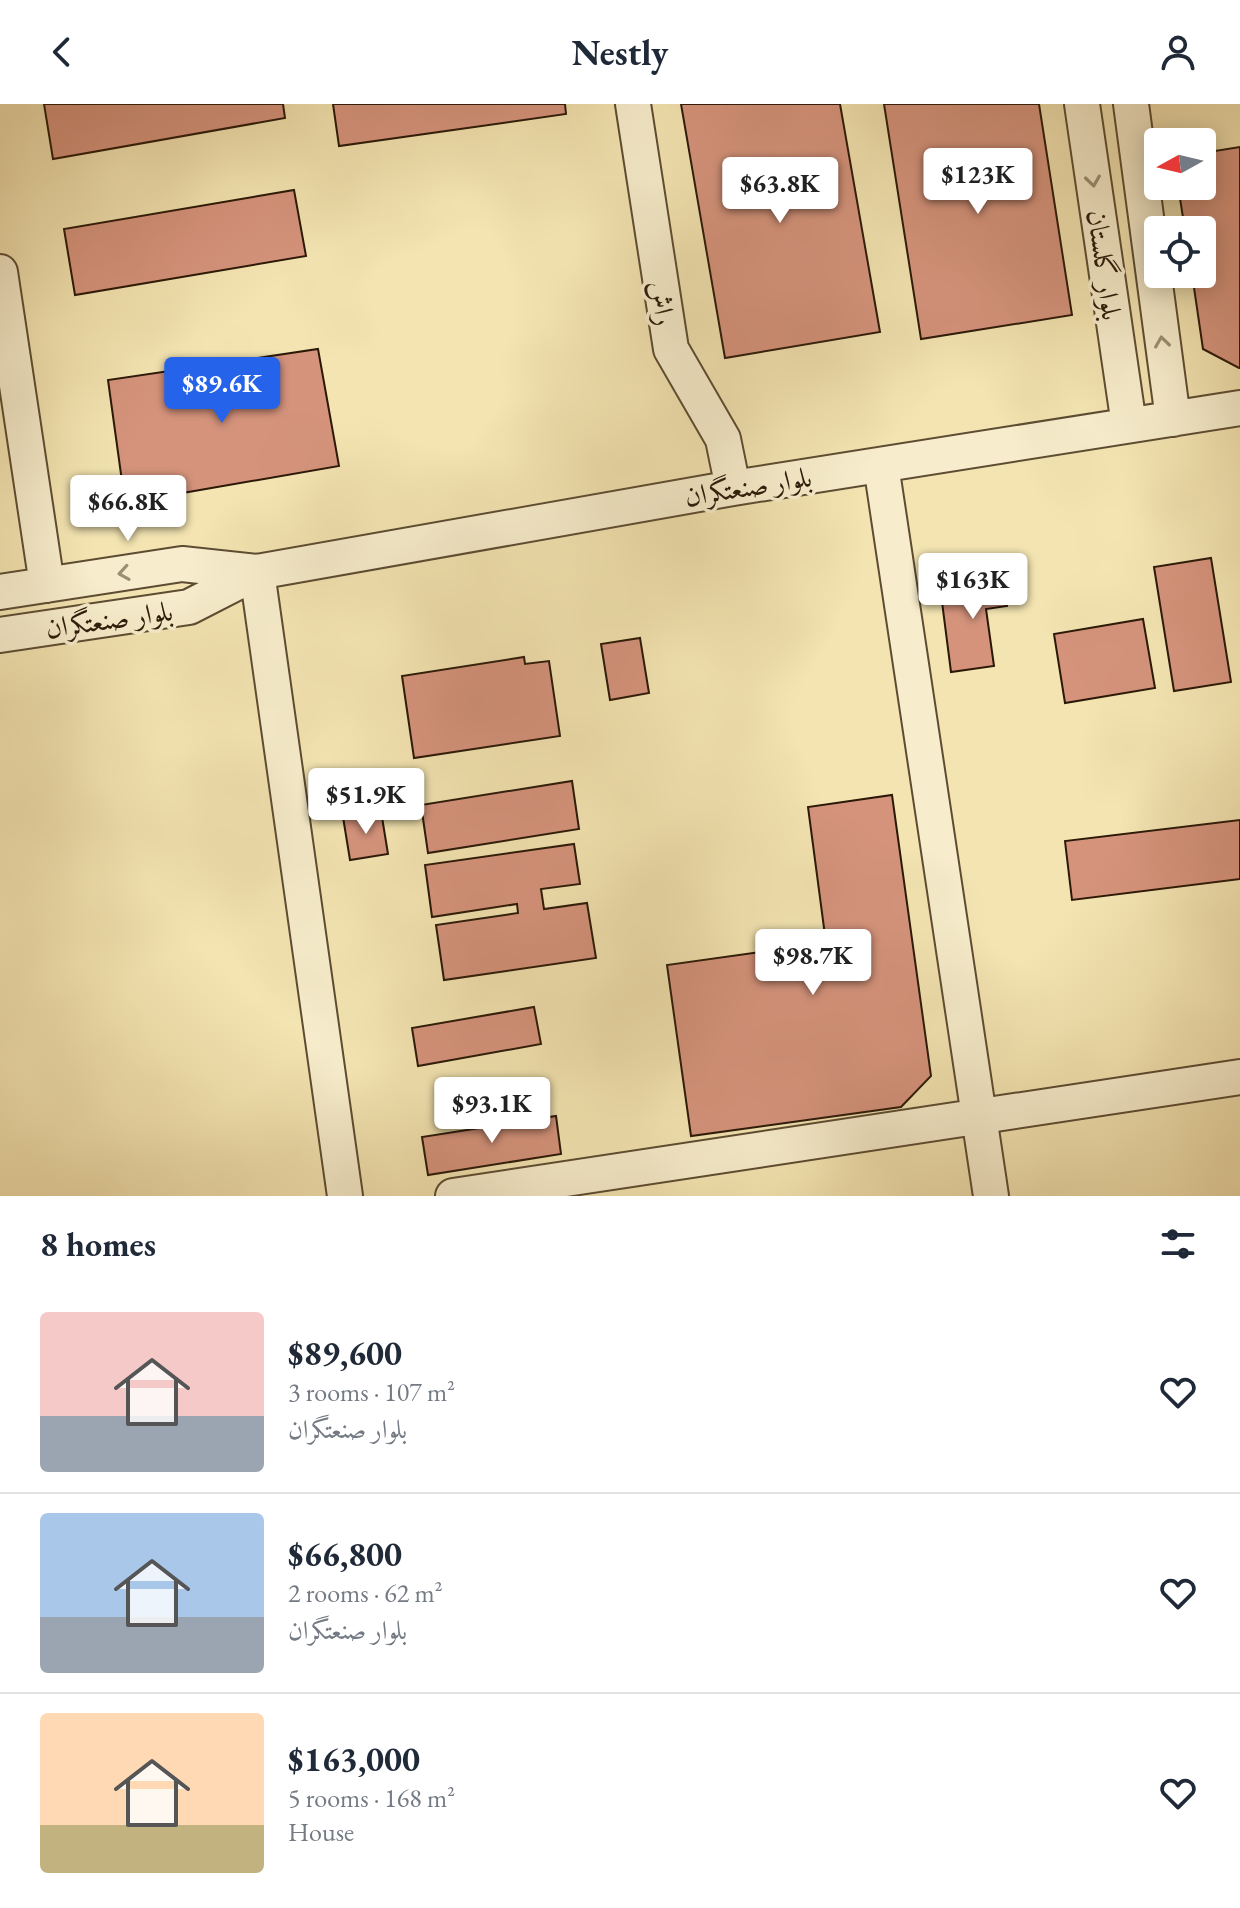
<!DOCTYPE html>
<html lang="en">
<head>
<meta charset="utf-8">
<style>
	:root { --surface:#fff; --page:#f6f6f7; --text:#1f2937; --muted:#747a83; --line:#e0e1e3; --accent:#2563eb }
	body { margin:0; font-family:"EB Garamond",Amiri,serif; background:var(--page); color:var(--text); height:100vh; display:flex; flex-direction:column; font-size:30px; white-space:nowrap }
	* { box-sizing:border-box; margin:0 }
	p { font-size:26px; color:var(--muted) }
	.icon { flex:none; width:44px; height:44px; fill:none; stroke:currentColor; stroke-width:2; stroke-linecap:round; stroke-linejoin:round }
	.map { position:relative; height:1092px; overflow:hidden }
	.panel { display:flex; flex-direction:column; background:var(--surface); flex:1 }
	.panel>* { flex:none }
	.needle { width:52px; rotate:262deg }
	.tools { position:absolute; left:1144px; top:24px; display:grid; gap:16px }
	.tools a { display:grid; place-items:center; width:72px; height:72px; border-radius:8px; background:var(--surface); box-shadow:0 4px 20px #0003; font-size:40px }
	.price { position:absolute; translate:-50% -68px; padding:0 18px; border-radius:8px; background:#fff; color:#222; font-size:26px; line-height:52px; filter:drop-shadow(0 2px 4px #0008) }
	.price::after { content:''; position:absolute; left:50%; top:48px; width:24px; height:18px; margin-left:-12px; background:inherit; clip-path:polygon(0 0,100% 0,50% 100%) }
	.price.current { background:var(--accent); color:#fff }
	ul { padding:0; list-style:none }
	li { display:flex; align-items:center; gap:24px; height:200px; padding:0 40px }
	li+li { border-top:2px solid var(--line) }
	li span { display:grid; place-items:center; flex:none; width:224px; height:160px; border-radius:8px; color:#555 }
	li>.icon { margin-inline-start:auto }
	span .icon { width:96px; height:96px; fill:#fffc; stroke-width:1 }
	li b { font-size:34px }
	h2 { display:flex; justify-content:space-between; align-items:center; height:96px; padding:0 40px; font-size:34px }
	header { display:flex; justify-content:space-between; align-items:center; height:104px; padding:0 40px; background:var(--surface); font-size:36px; font-weight:700 }
	.map>svg:first-child { display:block }
</style>
</head>
<body>
<header><svg class="icon" aria-label="back" viewBox="0 0 24 24"><path d="M15 5l-7 7 7 7"/></svg>Nestly<svg class="icon" aria-label="person" viewBox="0 0 24 24"><circle cx="12" cy="8" r="4"/><path d="M4 21q1-7 8-7t8 7"/></svg></header>
<div class="map">
<svg width="1240" height="1092" viewBox="0 0 1240 1092">
	<rect width="100%" height="100%" fill="#f3e4b1"/>
	<filter id="stains"><feTurbulence type="fractalNoise" baseFrequency=".0025" numOctaves="4"/><feColorMatrix values="0 0 0 0 .2 0 0 0 0 .09 0 0 0 0 .02 0 0 0 .5 -.17"/></filter>
	<radialGradient id="worn" r=".72"><stop offset=".6" stop-color="#630" stop-opacity="0"/><stop offset="1" stop-color="#630" stop-opacity=".3"/></radialGradient>
	<!-- building -->
	<path fill="#d5937c" stroke="#2b1908" stroke-width="2" d="M 44,0 L 283,0 L 285,14 L 53,55 Z
		M 333,0 L 565,0 L 566,10 L 339,42 Z
		M 681,0 L 840,0 L 880,228 L 725,254 Z
		M 884,0 L 1039,0 L 1072,211 L 921,235 Z
		M 1240,43 L 1240,264 L 1239,264 L 1203,245 L 1192,170 L 1202,170 L 1202,126 L 1185,126 L 1178,82 L 1202,82 L 1202,49 Z
		M 294,86 L 306,152 L 75,191 L 64,125 Z
		M 318,245 L 339,362 L 125,399 L 108,276 Z
		M 1211,454 L 1231,578 L 1174,587 L 1154,463 Z
		M 1002,465 L 1007,502 L 986,505 L 994,562 L 951,568 L 942,498 L 969,495 L 966,470 Z
		M 1143,515 L 1155,584 L 1065,599 L 1054,530 Z
		M 640,534 L 649,589 L 610,596 L 601,540 Z
		M 524,553 L 525,560 L 549,557 L 560,632 L 414,654 L 402,572 Z
		M 572,677 L 579,725 L 428,749 L 421,701 Z
		M 892,691 L 931,972 L 901,1003 L 691,1032 L 667,861 L 826,839 L 808,703 Z
		M 381,707 L 388,750 L 350,756 L 343,713 Z
		M 1240,716 L 1240,775 L 1072,796 L 1065,737 Z
		M 574,740 L 580,780 L 541,785 L 544,805 L 587,799 L 596,854 L 444,876 L 436,821 L 518,809 L 517,800 L 432,813 L 425,761 Z
		M 534,903 L 541,940 L 418,962 L 412,924 Z
		M 556,1012 L 561,1050 L 428,1071 L 422,1033 Z"/>
	<g fill="none" stroke-linecap="round" stroke-linejoin="round">
		<!-- minor casing -->
		<g stroke="#5d4c32" stroke-width="38">
			<path id="minor" d="M 633,0 L 671,245 L 723,335 L 733,384
				M 1082,0 L 1129,321
				M 1131,0 L 1173,315
				M 0,168 L 47,481
				M 881,361 L 991,1092
				M 257,468 L 345,1092
				M 0,488 L 182,460 L 257,468 L 733,384 L 1240,304
				M 0,531 L 189,503 L 257,468
				M 453,1092 L 1240,973"/>
		</g>
		<!-- minor -->
		<use href="#minor" stroke="#f7edcc" stroke-width="34"/>
	</g>
	<!-- one-way arrows -->
	<defs><path id="oneway-chevron" d="M-2-3.5L2.5 0L-2 3.5" fill="none" stroke-width="1.6" stroke-linecap="round" stroke-linejoin="round" transform="scale(2)"/></defs>
	<g stroke="#9b8e74">
		<use href="#oneway-chevron" transform="translate(1093 77) rotate(82)"/>
		<use href="#oneway-chevron" transform="translate(1162 238) rotate(-98)"/>
		<use href="#oneway-chevron" transform="translate(124 469) rotate(171)"/>
	</g>
	<g text-anchor="middle" stroke-width="7" stroke-linejoin="round" paint-order="stroke">
		<!-- street labels -->
		<g font-size="28" fill="#2b1908" stroke="#f7edcc">
			<text transform="translate(1105 161) rotate(82)" y="10">بلوار گلستان</text>
			<text transform="translate(663 199) rotate(81)" y="10">راش</text>
			<text transform="translate(748 382) rotate(-9)" y="10">بلوار صنعتگران</text>
			<text transform="translate(109 515) rotate(-8)" y="10">بلوار صنعتگران</text>
		</g>
	</g>
	<rect width="100%" height="100%" filter="url(#stains)"/>
	<rect width="100%" height="100%" fill="url(#worn)"/>
</svg>
<div class="tools">
<a><svg class="needle" viewBox="-14 -14 28 28"><path d="M0-13l5 13h-10z" fill="#e53935"/><path d="M0 13l5-13h-10z" fill="#747a83"/></svg></a>
<a><svg class="icon" aria-label="locate" viewBox="0 0 24 24"><circle cx="12" cy="12" r="6"/><path d="M12 2v4M12 18v4M2 12h4M18 12h4"/></svg></a>
</div>
<b class="price" style="left:978px;top:112px">$123K</b>
<b class="price" style="left:780px;top:121px">$63.8K</b>
<b class="price current" style="left:222px;top:321px">$89.6K</b>
<b class="price" style="left:128px;top:439px">$66.8K</b>
<b class="price" style="left:973px;top:517px">$163K</b>
<b class="price" style="left:366px;top:732px">$51.9K</b>
<b class="price" style="left:813px;top:893px">$98.7K</b>
<b class="price" style="left:492px;top:1041px">$93.1K</b>
</div>
<section class="panel">
<h2>8 homes<svg class="icon" aria-label="filters" viewBox="0 0 24 24"><path d="M4 7h16M4 17h16"/><circle cx="9" cy="7" r="2"/><circle cx="15" cy="17" r="2"/></svg></h2>
<ul>
<li><span style="background:linear-gradient(#f6c9c9 65%,#9aa5b1 0)"><svg class="icon" aria-label="home" viewBox="0 0 24 24"><path d="M3 11l9-7 9 7M6 9v11h12V9"/></svg></span><div><b>$89,600</b><p>3 rooms · 107 m²</p><p>بلوار صنعتگران</p></div><svg class="icon" aria-label="heart" viewBox="0 0 24 24"><path d="M12 20l-8-8c-3-5 5-10 8-4 3-6 11-1 8 4z"/></svg></li>
<li><span style="background:linear-gradient(#a9c7e8 65%,#9aa5b1 0)"><svg class="icon" aria-label="home" viewBox="0 0 24 24"><path d="M3 11l9-7 9 7M6 9v11h12V9"/></svg></span><div><b>$66,800</b><p>2 rooms · 62 m²</p><p>بلوار صنعتگران</p></div><svg class="icon" aria-label="heart" viewBox="0 0 24 24"><path d="M12 20l-8-8c-3-5 5-10 8-4 3-6 11-1 8 4z"/></svg></li>
<li><span style="background:linear-gradient(#ffd9b3 70%,#c2b280 0)"><svg class="icon" aria-label="home" viewBox="0 0 24 24"><path d="M3 11l9-7 9 7M6 9v11h12V9"/></svg></span><div><b>$163,000</b><p>5 rooms · 168 m²</p><p>House</p></div><svg class="icon" aria-label="heart" viewBox="0 0 24 24"><path d="M12 20l-8-8c-3-5 5-10 8-4 3-6 11-1 8 4z"/></svg></li>
</ul>
</section>
</body>
</html>
